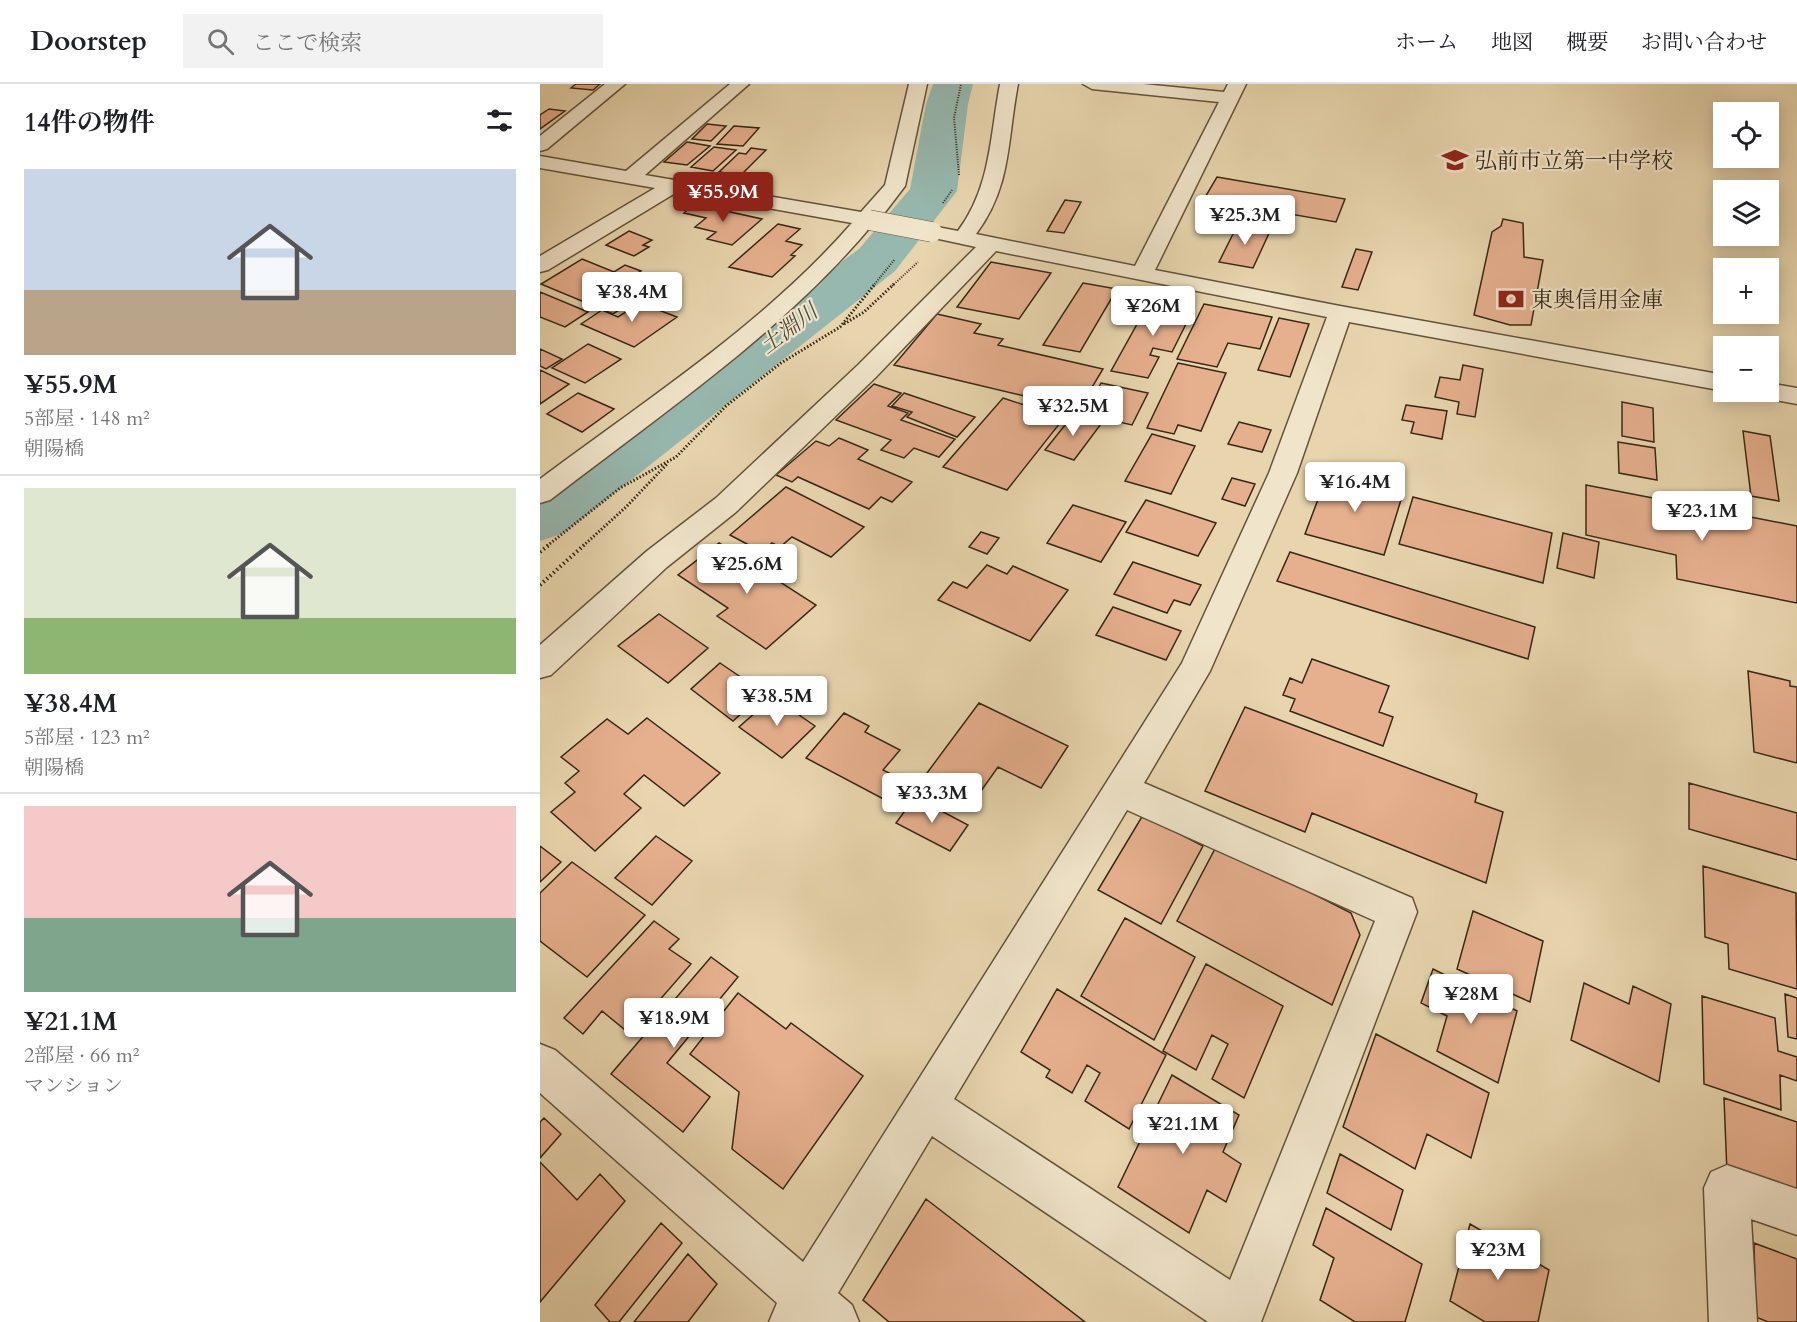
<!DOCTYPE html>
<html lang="ja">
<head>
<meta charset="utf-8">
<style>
	:root { --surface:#fff; --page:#f2f2f2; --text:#202124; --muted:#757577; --line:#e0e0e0; --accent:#8f2418 }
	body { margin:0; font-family:Cardo,"Noto Serif JP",serif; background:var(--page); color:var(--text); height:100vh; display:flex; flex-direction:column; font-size:22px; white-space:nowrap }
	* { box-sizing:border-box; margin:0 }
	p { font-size:20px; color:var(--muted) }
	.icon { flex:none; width:33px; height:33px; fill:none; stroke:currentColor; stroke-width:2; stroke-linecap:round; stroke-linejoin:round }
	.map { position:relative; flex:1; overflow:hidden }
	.panel { display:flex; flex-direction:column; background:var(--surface); width:540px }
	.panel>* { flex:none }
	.buttons { position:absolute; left:1173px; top:18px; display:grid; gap:12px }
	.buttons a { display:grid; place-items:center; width:66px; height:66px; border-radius:0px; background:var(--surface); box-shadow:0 3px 15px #0003; font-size:30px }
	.price { position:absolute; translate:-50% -51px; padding:0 14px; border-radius:6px; background:#fff; color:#222; font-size:20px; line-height:39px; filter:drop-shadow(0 2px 3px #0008) }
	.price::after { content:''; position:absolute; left:50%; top:36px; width:18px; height:14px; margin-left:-9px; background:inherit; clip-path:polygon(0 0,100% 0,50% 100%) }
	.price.on { background:var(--accent); color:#fff }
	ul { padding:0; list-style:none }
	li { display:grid; align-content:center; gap:12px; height:318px; padding:0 24px }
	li+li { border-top:2px solid var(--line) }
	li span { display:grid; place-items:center; height:186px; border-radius:0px; color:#555 }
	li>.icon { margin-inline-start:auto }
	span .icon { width:108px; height:108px; fill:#fffc; stroke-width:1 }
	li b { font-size:26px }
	h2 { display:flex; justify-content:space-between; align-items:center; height:72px; padding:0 24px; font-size:26px }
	header { display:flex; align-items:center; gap:36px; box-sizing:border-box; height:84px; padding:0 30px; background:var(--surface); border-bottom:2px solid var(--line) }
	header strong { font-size:28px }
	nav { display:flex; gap:33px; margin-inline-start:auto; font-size:21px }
	.search { width:420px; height:54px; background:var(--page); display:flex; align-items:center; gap:15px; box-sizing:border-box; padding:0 21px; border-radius:0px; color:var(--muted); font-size:22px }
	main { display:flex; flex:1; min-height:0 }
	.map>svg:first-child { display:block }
</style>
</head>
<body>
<header>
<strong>Doorstep</strong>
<div class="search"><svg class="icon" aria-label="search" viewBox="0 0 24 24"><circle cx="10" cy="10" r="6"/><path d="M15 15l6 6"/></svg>ここで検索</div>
<nav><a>ホーム</a><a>地図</a><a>概要</a><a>お問い合わせ</a></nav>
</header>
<main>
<section class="panel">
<h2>14件の物件<svg class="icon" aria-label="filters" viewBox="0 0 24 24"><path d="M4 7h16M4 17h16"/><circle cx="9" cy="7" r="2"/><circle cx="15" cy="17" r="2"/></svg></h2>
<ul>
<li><span style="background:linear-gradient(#c9d6e8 65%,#b9a48a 0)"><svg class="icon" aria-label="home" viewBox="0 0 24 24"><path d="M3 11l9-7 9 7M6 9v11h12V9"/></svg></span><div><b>¥55.9M</b><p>5部屋 · 148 m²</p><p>朝陽橋</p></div></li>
<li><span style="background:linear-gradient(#dfe7d0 70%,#8fb573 0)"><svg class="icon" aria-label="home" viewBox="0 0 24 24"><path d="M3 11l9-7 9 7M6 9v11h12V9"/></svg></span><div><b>¥38.4M</b><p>5部屋 · 123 m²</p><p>朝陽橋</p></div></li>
<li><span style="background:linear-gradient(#f6c9c9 60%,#7fa58c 0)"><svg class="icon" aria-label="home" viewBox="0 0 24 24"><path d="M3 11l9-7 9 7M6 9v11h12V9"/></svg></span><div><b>¥21.1M</b><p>2部屋 · 66 m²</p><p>マンション</p></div></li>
</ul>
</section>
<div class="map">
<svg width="1257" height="1238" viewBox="0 0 1257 1238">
	<rect width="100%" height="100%" fill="#e8d5ae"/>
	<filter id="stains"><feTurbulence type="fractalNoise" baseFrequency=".00333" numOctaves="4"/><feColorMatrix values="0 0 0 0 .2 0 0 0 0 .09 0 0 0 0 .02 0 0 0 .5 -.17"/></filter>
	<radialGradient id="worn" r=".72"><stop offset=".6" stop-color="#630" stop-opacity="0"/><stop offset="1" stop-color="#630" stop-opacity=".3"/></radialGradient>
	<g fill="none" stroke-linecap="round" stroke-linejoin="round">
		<!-- river -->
		<path fill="#97b8af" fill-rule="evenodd" d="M 393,0 L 433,0 L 428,20 L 417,107 L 355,187 L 24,449 L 0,457 L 0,397 L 319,165 L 370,105 L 386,20 Z"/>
	</g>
	<!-- building -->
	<path fill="#e6af8e" stroke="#372813" stroke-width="1.5" d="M 36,0 L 60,0 L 53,6 L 31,4 Z
		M 9,25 L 25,27 L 0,45 L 0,31 Z
		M 167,40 L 186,42 L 171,57 L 152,55 Z
		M 194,42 L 219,44 L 203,62 L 177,60 Z
		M 147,58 L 170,62 L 147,81 L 124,78 Z
		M 174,63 L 196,66 L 173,87 L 151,83 Z
		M 211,64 L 226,66 L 201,91 L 179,88 L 199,69 L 206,70 Z
		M 677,93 L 805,115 L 796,138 L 664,115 Z
		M 525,116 L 541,118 L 524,149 L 507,147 Z
		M 154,120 L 222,135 L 192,161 L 167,155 L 176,148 L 155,143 L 166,134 L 144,129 Z
		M 963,135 L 983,139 L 984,173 L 1003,176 L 991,241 L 970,241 L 934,231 L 952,148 L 961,142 Z
		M 238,140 L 260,145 L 246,157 L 262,161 L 251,171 L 255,172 L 232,193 L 189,183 Z
		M 698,140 L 731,145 L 713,184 L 679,178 Z
		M 89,147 L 112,156 L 103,161 L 109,163 L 94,172 L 66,161 Z
		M 816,165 L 832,168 L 818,206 L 802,203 Z
		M 42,175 L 74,188 L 85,181 L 101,187 L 77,202 L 101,212 L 73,230 L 1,200 Z
		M 451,178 L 511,189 L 479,235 L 417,223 Z
		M 543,199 L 577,205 L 540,268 L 503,261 Z
		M 0,208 L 48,228 L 25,243 L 0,233 Z
		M 106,215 L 127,224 L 121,227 L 137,233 L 94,263 L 41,240 L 62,226 L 78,233 Z
		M 611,215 L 654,224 L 632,268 L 613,264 L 610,271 L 619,273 L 608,294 L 571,287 Z
		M 664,220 L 732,233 L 720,265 L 688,259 L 677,283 L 637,275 Z
		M 397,230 L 441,240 L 434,249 L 463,255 L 458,261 L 563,285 L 539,325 L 354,281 Z
		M 739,234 L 769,240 L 750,293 L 718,286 Z
		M 48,260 L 81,275 L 45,299 L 12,284 Z
		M 0,265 L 22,275 L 6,285 L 0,282 Z
		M 638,279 L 686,289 L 661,347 L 638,341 L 634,350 L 607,344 Z
		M 923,281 L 943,285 L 935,333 L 917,330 L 919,318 L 895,313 L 900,293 L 920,296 Z
		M 0,286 L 29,300 L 0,320 Z
		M 561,299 L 608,309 L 592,341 L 544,330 Z
		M 334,300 L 361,309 L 348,322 L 368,329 L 361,336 L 415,355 L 399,373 L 374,364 L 364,374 L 341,366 L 351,356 L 296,336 Z
		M 38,309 L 74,325 L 42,348 L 7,330 Z
		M 364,309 L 435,333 L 417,353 L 367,333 L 372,328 L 352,322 Z
		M 463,314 L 524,334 L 467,406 L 403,383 Z
		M 1082,318 L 1113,324 L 1114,358 L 1082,352 Z
		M 866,321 L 907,327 L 902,355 L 871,349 L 874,338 L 862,336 Z
		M 533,331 L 561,340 L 534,376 L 505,366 Z
		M 699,338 L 731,346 L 722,368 L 688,360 Z
		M 1203,347 L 1230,352 L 1239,417 L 1211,412 Z
		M 612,350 L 655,362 L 631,410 L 585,397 Z
		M 299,354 L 328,366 L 318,375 L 372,398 L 352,418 L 341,413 L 329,425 L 258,393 L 252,398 L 236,391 L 276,357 L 289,362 Z
		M 1078,358 L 1115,364 L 1117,396 L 1079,389 Z
		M 789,386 L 864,406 L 844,471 L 765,450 Z
		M 692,394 L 715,400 L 705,422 L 682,415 Z
		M 1046,401 L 1257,442 L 1257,519 L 1137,495 L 1136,471 L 1046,451 Z
		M 246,403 L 324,443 L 291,473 L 252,453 L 240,463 L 232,459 L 222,468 L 190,451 Z
		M 873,413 L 1012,449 L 1003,499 L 859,460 Z
		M 606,416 L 676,439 L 658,472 L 586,448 Z
		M 533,421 L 586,438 L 561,478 L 507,459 Z
		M 441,448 L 459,454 L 447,470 L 429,463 Z
		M 1023,449 L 1059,458 L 1054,494 L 1017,484 Z
		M 179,459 L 276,521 L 226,565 L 177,532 L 188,524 L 138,491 Z
		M 750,468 L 995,543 L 988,575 L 737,497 Z
		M 593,478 L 661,501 L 650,521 L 634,516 L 627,529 L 574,510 Z
		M 447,481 L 467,490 L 473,482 L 528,506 L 490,557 L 398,516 L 413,498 L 427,504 Z
		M 573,523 L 641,547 L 626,576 L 556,551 Z
		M 119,530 L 168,564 L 128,599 L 78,562 Z
		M 772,575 L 849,602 L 839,628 L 853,633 L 843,662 L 750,627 L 755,615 L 743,611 L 750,594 L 762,599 Z
		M 180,579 L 224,609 L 193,637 L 151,605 Z
		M 1208,587 L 1250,597 L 1250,602 L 1257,603 L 1257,679 L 1214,668 Z
		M 233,613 L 275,642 L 242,674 L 199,643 Z
		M 439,619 L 528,662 L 501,704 L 458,683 L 436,714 L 387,689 Z
		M 705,623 L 937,710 L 935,718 L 963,728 L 946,799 L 772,729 L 765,748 L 665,707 Z
		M 304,629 L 329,642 L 325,648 L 360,666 L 343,686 L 367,698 L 351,719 L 266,674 Z
		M 107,634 L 180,689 L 144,722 L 104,691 L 84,710 L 101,724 L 55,767 L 11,728 L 35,708 L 25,699 L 39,687 L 21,673 L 67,635 L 88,650 Z
		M 1149,699 L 1257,729 L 1257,776 L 1149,745 Z
		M 375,713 L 428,741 L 410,767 L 356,739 Z
		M 603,731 L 663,762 L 621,840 L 558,806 Z
		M 116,752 L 152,777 L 112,821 L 75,794 Z
		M 677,761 L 811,829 L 820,851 L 792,921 L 637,837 Z
		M 0,762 L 21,778 L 0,798 Z
		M 32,778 L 105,831 L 47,893 L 0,857 L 0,809 Z
		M 1163,782 L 1256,809 L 1257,905 L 1189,885 L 1188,860 L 1165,853 Z
		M 933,827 L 1003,857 L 990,918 L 917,885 Z
		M 585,834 L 655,873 L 614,956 L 541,912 Z
		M 114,837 L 139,855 L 129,865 L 151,880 L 90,950 L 62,927 L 43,950 L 24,934 Z
		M 171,873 L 198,893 L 127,979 L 170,1013 L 143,1048 L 71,990 Z
		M 666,880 L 743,922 L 704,1014 L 672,995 L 688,960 L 672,951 L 656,986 L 623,967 Z
		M 893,885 L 977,927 L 958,999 L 897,967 L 907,932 L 881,919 Z
		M 1044,899 L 1089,920 L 1093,902 L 1131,920 L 1119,998 L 1031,956 Z
		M 517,905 L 626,971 L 589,1045 L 545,1017 L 560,989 L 547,981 L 532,1009 L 506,993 L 510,986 L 481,968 Z
		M 198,909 L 246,945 L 251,939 L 323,992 L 243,1105 L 192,1065 L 199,1008 L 150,970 Z
		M 1245,910 L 1257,914 L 1257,955 L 1248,953 Z
		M 1162,912 L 1235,934 L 1238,967 L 1257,973 L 1257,997 L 1240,991 L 1241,1026 L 1164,1000 Z
		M 836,950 L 949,1009 L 931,1074 L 887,1050 L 875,1085 L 803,1043 Z
		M 632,991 L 699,1031 L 683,1068 L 701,1080 L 686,1118 L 667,1106 L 649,1149 L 578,1103 Z
		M 1184,1014 L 1257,1038 L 1257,1113 L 1187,1089 Z
		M 4,1034 L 21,1050 L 0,1074 L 0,1038 Z
		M 800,1070 L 863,1106 L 851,1146 L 787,1109 Z
		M 0,1078 L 37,1116 L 60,1090 L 85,1117 L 0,1218 Z
		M 386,1115 L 545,1238 L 349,1238 L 323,1216 Z
		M 786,1124 L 882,1180 L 865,1238 L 815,1238 L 780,1216 L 794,1174 L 773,1161 Z
		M 121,1139 L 142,1159 L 79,1238 L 70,1238 L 55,1221 Z
		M 930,1140 L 1009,1186 L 998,1238 L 945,1238 L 910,1217 Z
		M 1214,1159 L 1257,1175 L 1257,1238 L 1228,1238 L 1216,1233 Z
		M 148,1170 L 177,1200 L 148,1238 L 94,1238 Z"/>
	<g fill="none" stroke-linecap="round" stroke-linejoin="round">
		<!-- minor casing -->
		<g stroke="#63533a" stroke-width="3">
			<path id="minor" d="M 65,0 L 85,0 L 7,65 L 0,67 L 0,52 Z
				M 190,0 L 209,0 L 105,91 L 321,128 L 345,101 L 369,0 L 387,0 L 365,102 L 336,140 L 332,141 C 242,249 121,330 10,416 L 0,419 L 0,395 C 107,315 224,240 312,139 L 137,108 L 8,186 L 0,188 L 0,172 L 115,104 L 0,84 L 0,72 L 86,87 Z
				M 460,0 L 478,0 C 467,56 472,102 436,150 L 595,182 L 679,18 L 552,5 L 543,0 L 603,0 L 684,8 L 688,0 L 706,0 L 615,186 L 800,222 L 1184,291 L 1184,307 L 809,238 L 757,389 L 670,587 L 604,699 L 872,814 L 877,828 L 721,1238 L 668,1238 L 392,1052 L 298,1209 L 312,1221 L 319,1238 L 229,1238 L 237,1219 L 0,1009 L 0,960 L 15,966 L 263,1178 L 642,579 L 729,389 L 787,233 L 456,167 L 336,293 L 196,428 L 127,483 L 11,591 L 0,594 L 0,561 L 107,467 L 176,414 L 318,281 L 436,163 L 385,152 L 381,148 L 385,144 L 392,142 L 418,147 C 451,103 450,52 460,0 ZM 587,726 L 835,837 L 690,1196 L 414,1015 Z
				M 1228,299 L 1257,304 L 1257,320 L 1219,313 L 1216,308 L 1228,308 Z
				M 1187,1081 L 1257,1105 L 1257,1151 L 1211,1135 L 1217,1238 L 1169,1238 L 1164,1104 L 1171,1088 Z"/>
		</g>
		<!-- path-far2 -->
		<path stroke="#372813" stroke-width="2" stroke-dasharray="1 1.5" stroke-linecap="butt" d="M 419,91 L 414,34 L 421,0
			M 403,119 L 412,106
			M 333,202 L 355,175
			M 352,202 L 378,178"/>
		<!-- path-far1 -->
		<path stroke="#372813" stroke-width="3" stroke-dasharray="1.5 2" stroke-linecap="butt" d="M 304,240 L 324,228 L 354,200
			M 7,462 L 80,404 L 136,373 L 186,322 L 241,279 L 300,243 L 335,200
			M 43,462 L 86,423 L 128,379"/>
		<!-- path -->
		<path stroke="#372813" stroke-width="4" stroke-dasharray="1.5 3" stroke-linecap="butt" d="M 0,468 L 9,461
			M 0,501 L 44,461"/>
		<!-- minor -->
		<use href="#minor" fill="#f0e4ca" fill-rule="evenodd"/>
		<!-- minor-bridge casing -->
		<g stroke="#63533a" stroke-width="21" stroke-linecap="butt">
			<path id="minor-bridge" d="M 329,136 L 392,148"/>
		</g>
		<!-- minor-bridge -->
		<use href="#minor-bridge" stroke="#f0e4ca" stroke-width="20"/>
	</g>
	<!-- icons -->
	<defs>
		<g id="school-bare" transform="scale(2.07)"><path d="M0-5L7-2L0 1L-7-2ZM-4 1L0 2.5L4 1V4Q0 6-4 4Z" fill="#8f2418" stroke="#f0e4ca" stroke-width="2.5" paint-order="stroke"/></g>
		<g id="bank-bare" transform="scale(2.07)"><path d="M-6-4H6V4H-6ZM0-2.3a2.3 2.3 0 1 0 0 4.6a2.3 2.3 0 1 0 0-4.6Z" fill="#8f2418" stroke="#f0e4ca" stroke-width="2.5" paint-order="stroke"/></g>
	</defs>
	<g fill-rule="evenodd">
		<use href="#school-bare" x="915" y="76"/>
		<use href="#bank-bare" x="971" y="215"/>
	</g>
	<g text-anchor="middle" stroke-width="4.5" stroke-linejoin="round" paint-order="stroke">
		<!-- far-poi labels -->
		<g font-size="22" fill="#372813" stroke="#f0e4ca" text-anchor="start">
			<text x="935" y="84">弘前市立第一中学校</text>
			<text x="991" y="223">東奥信用金庫</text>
		</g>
		<!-- far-water labels -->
		<g font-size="22" font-style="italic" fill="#4f4c3a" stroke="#f0e4ca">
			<text transform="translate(248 244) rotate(-37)" y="8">土淵川</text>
		</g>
	</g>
	<rect width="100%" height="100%" filter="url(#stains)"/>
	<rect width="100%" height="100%" fill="url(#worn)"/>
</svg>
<div class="buttons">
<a><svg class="icon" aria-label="locate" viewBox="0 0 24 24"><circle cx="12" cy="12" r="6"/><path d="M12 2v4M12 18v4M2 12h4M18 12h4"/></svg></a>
<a><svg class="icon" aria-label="layers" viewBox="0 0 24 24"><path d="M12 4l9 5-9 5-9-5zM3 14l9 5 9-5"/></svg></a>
<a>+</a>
<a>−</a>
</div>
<b class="price on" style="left:183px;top:139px">¥55.9M</b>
<b class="price" style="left:705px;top:162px">¥25.3M</b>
<b class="price" style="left:92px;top:239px">¥38.4M</b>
<b class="price" style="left:613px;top:253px">¥26M</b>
<b class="price" style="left:533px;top:353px">¥32.5M</b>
<b class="price" style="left:815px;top:429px">¥16.4M</b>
<b class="price" style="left:1162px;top:458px">¥23.1M</b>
<b class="price" style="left:207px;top:511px">¥25.6M</b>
<b class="price" style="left:237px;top:643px">¥38.5M</b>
<b class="price" style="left:392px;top:740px">¥33.3M</b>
<b class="price" style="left:931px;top:941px">¥28M</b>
<b class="price" style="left:134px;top:965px">¥18.9M</b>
<b class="price" style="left:643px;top:1071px">¥21.1M</b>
<b class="price" style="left:958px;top:1197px">¥23M</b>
</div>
</main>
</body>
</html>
